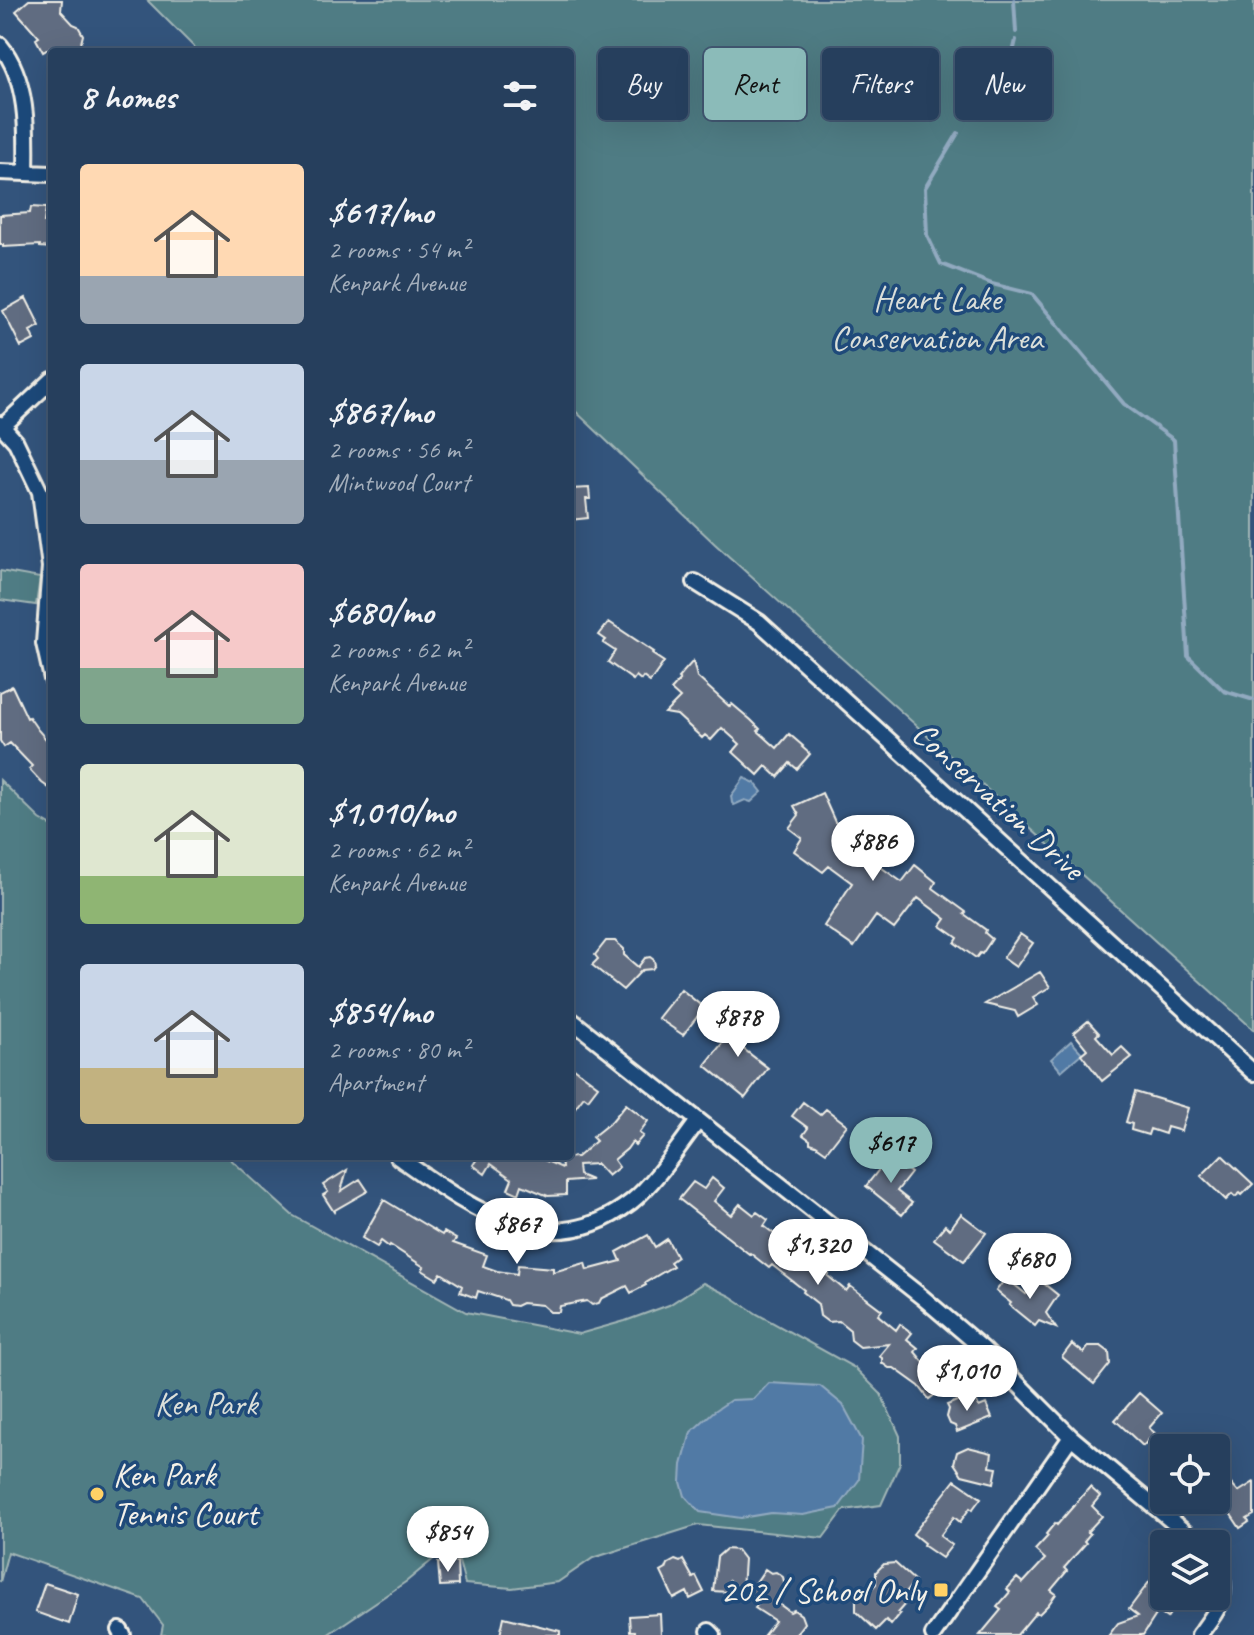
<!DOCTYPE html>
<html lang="en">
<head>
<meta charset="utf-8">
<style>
	:root { --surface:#263f5d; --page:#324a66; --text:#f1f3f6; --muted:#a4afbc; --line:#425872; --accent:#8bbbb9 }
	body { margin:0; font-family:Caveat,sans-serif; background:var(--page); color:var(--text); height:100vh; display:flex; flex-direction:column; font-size:30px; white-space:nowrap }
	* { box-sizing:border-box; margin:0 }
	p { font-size:26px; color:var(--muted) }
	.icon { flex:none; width:44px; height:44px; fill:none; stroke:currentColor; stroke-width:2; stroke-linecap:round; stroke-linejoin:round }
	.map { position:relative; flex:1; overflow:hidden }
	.details { position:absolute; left:48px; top:48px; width:526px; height:1112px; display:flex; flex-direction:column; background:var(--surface); border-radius:8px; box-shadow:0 8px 32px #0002,0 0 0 2px var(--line) }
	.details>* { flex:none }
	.banner { position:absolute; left:598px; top:48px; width:536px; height:72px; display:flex; gap:16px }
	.tools { position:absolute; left:1150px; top:1434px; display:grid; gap:16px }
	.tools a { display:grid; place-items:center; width:80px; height:80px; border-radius:8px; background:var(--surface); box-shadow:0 8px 32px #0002,0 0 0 2px var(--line); font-size:40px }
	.price { position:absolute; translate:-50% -68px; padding:0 18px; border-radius:28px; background:#fff; color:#222; font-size:26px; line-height:52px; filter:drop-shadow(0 2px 4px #0008) }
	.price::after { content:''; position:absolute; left:50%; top:48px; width:24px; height:18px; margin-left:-12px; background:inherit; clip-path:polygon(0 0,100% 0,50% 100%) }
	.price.current { background:var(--accent); color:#111 }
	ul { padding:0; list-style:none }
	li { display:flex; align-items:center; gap:24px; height:200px; padding:0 32px }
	li span { display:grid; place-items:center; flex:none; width:224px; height:160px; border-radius:8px; color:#555 }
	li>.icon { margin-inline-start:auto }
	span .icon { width:96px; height:96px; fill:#fffc; stroke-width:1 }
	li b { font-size:34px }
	h2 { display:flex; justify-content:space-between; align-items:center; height:96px; padding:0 32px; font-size:34px }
	.chip { padding:0 28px; border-radius:8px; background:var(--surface); box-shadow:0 8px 32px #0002,0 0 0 2px var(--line); font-size:28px; line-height:72px }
	.chip.current { background:var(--accent); color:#111 }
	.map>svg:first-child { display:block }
</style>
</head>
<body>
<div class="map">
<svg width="1254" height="1635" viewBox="0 0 1254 1635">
	<rect width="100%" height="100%" fill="#33547c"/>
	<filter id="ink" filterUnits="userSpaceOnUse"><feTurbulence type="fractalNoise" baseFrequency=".0125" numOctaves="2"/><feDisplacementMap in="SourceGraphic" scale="16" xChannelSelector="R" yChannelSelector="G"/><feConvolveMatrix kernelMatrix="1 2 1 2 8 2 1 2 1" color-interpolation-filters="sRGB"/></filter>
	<g filter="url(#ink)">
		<!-- green -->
		<path fill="#507c84" stroke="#a2b6b6" stroke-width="2" d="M 147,0 L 1254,0 L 1254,1030 L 715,544 L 570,406 L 570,52 L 199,52 Z
			M 0,571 L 40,578 L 36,605 L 0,600 Z
			M 0,780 L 40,819 L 52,826 L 52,1156 L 227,1156 L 292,1215 L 466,1312 L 579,1334 L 625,1321 L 669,1305 L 703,1283 L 730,1296 L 757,1314 L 855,1368 L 881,1394 L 900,1436 L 900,1463 L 881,1505 L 844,1510 L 823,1538 L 698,1525 L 593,1558 L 558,1582 L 512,1588 L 465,1584 L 458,1558 L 436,1557 L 407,1581 L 327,1635 L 161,1635 L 163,1625 L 143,1599 L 8,1552 L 0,1582 Z"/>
		<!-- water -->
		<path fill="#517aa5" stroke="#92aac0" stroke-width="2" d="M 744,778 L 755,783 L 762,792 L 751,802 L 745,800 L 734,805 L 732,803 L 731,796 Z
			M 1071,1041 L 1082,1053 L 1061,1071 L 1051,1059 Z
			M 769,1383 L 820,1386 L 843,1405 L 862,1440 L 859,1480 L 838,1508 L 803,1515 L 771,1513 L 741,1518 L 700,1512 L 685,1496 L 681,1482 L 682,1465 L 691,1432 L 713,1412 L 731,1400 L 754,1399 Z"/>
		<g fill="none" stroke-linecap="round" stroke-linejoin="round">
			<!-- stream -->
			<path stroke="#92aac0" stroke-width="4" d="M 1014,0 L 1016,32
				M 970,113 L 972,109 L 1007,78 L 1016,40
				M 958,133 L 925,188 L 927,235 L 941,264 L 992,284 L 1032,294 L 1124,404 L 1174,440 L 1188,656 L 1224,691 L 1254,700"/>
		</g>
		<!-- building -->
		<path fill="#616c81" stroke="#f4f1e8" stroke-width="2" d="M 29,0 L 62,0 L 61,11 L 73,24 L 78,26 L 83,35 L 80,47 L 70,52 L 52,52 L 50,48 L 43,52 L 36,39 L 39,37 L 16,11 Z
			M 31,207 L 46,208 L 44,222 L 52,222 L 52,248 L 40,247 L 40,245 L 3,247 L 3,245 L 0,245 L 0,215 L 30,213 Z
			M 26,298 L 40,326 L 30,331 L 34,340 L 21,347 L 3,311 Z
			M 589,488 L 590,499 L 586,499 L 588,518 L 570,520 L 570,489 Z
			M 609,622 L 654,652 L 652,654 L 664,662 L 650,682 L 643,677 L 641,680 L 636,676 L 633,680 L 608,662 L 615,651 L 603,643 L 606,640 L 599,635 Z
			M 693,661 L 697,677 L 730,707 L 732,704 L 751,720 L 760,729 L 758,731 L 777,748 L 789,734 L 803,746 L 802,747 L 810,754 L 797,769 L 790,763 L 778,777 L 766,766 L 758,775 L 733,752 L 740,744 L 722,728 L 711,740 L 705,735 L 702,738 L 677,715 L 665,713 L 680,698 L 671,690 L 680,680 L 678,678 Z
			M 12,686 L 27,718 L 29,717 L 38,730 L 52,746 L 52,790 L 42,783 L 29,769 L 32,766 L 10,743 L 4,747 L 0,741 L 0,692 Z
			M 822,793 L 835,822 L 860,839 L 860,841 L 855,849 L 902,882 L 915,865 L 936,882 L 933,888 L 966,912 L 964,914 L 986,930 L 985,933 L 992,939 L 982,954 L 980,953 L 976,958 L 955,943 L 958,938 L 941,926 L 946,919 L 918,898 L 894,929 L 876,916 L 854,947 L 824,926 L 852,883 L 829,866 L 823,872 L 794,851 L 802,838 L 789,828 L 799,815 L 794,806 Z
			M 1020,934 L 1033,943 L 1016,967 L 1003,958 Z
			M 606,941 L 615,941 L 624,949 L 624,955 L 638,967 L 645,958 L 650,957 L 654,960 L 655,965 L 652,969 L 642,970 L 623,990 L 592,965 L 598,959 L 595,955 Z
			M 1040,972 L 1050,987 L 1033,997 L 1038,1005 L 1018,1017 L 1015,1011 L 985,1004 Z
			M 681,989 L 704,1008 L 683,1035 L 658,1018 Z
			M 747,1012 L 761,1023 L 741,1047 L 768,1068 L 745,1098 L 705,1065 Z
			M 1088,1021 L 1099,1033 L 1096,1036 L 1113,1055 L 1122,1047 L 1132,1057 L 1102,1081 L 1081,1054 L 1087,1049 L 1074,1033 Z
			M 570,1065 L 598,1086 L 588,1099 L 584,1096 L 570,1114 Z
			M 1135,1092 L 1188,1108 L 1181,1131 L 1167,1127 L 1165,1134 L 1150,1129 L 1148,1135 L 1131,1130 L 1132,1124 L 1126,1122 Z
			M 803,1102 L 820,1115 L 826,1109 L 847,1125 L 826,1152 L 816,1145 L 810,1143 L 810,1140 L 803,1135 L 808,1128 L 792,1116 Z
			M 626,1104 L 648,1121 L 639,1133 L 643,1136 L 635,1145 L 632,1142 L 627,1149 L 614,1160 L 619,1167 L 608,1176 L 597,1164 L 578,1165 L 579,1175 L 591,1180 L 566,1182 L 566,1195 L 548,1196 L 522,1185 L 519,1194 L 508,1189 L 512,1179 L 491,1164 L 485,1174 L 473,1165 L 479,1156 L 535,1156 L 562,1168 L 561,1158 L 577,1157 L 596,1141 L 592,1137 L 612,1121 Z
			M 1222,1155 L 1253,1184 L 1242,1195 L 1240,1193 L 1235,1197 L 1232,1194 L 1226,1200 L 1201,1176 Z
			M 888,1158 L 894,1164 L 896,1161 L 911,1173 L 897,1191 L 912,1203 L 902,1215 L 866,1186 Z
			M 347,1170 L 341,1191 L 360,1179 L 368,1191 L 335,1210 L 334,1212 L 323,1195 L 328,1192 L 323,1185 Z
			M 712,1178 L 724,1188 L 714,1201 L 731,1215 L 740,1204 L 754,1215 L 757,1212 L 768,1220 L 764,1226 L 791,1247 L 793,1245 L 821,1264 L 819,1266 L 829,1274 L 828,1276 L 846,1291 L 850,1286 L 882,1310 L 878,1315 L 896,1330 L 900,1324 L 912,1333 L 907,1339 L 918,1348 L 915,1352 L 936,1377 L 947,1368 L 956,1379 L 929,1399 L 919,1386 L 894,1368 L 889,1368 L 882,1363 L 882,1358 L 879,1356 L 889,1344 L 860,1347 L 851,1340 L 850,1330 L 839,1321 L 828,1322 L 820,1316 L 818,1304 L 803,1292 L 804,1290 L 772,1265 L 769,1268 L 750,1253 L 749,1254 L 679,1199 L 693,1182 L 704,1189 Z
			M 384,1200 L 442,1235 L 444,1232 L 456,1239 L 453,1243 L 487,1255 L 483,1266 L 497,1271 L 517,1274 L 518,1265 L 553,1268 L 553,1272 L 585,1263 L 587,1270 L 621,1261 L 617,1252 L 648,1235 L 655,1247 L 667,1239 L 677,1257 L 670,1262 L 673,1266 L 645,1283 L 646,1285 L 631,1293 L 627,1286 L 601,1299 L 599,1303 L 592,1305 L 587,1301 L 560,1306 L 559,1312 L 550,1312 L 542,1305 L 522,1303 L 516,1306 L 509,1305 L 506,1300 L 478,1291 L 476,1298 L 460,1292 L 462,1286 L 441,1273 L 437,1279 L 422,1270 L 424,1267 L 390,1245 L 389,1247 L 381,1241 L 377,1247 L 362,1238 Z
			M 961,1214 L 986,1233 L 964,1261 L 934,1239 L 945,1225 L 950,1229 Z
			M 1006,1278 L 1026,1294 L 1038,1279 L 1058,1295 L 1046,1313 L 1056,1328 L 1039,1321 L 1035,1326 L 1009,1305 L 1011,1303 L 996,1291 Z
			M 1072,1344 L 1084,1353 L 1089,1346 L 1101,1346 L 1109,1352 L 1110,1364 L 1094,1384 L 1062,1357 Z
			M 1139,1393 L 1162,1413 L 1149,1428 L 1155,1433 L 1143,1446 L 1115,1420 Z
			M 974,1394 L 979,1407 L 986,1404 L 992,1418 L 957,1432 L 955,1426 L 950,1424 L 947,1417 L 949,1409 L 947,1405 Z
			M 1190,1433 L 1204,1448 L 1174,1448 Z
			M 968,1447 L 992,1453 L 990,1467 L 997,1468 L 994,1483 L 962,1475 L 954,1463 L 957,1452 Z
			M 1216,1467 L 1238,1492 L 1254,1482 L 1254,1515 L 1247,1519 L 1249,1522 L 1240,1528 L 1216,1492 Z
			M 955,1480 L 981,1498 L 972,1510 L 970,1508 L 960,1522 L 954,1517 L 940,1536 L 952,1545 L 942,1558 L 923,1545 L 924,1543 L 913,1534 Z
			M 1090,1487 L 1100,1496 L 1092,1506 L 1102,1516 L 1087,1532 L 1090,1534 L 1084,1541 L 1086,1543 L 1064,1568 L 1067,1571 L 1051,1590 L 1056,1594 L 1048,1605 L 1039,1614 L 1036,1612 L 1017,1635 L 980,1635 L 1001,1610 L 997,1607 L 1010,1592 L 1007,1589 L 1017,1578 L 1023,1583 L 1045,1559 L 1035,1550 L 1048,1536 L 1046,1534 L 1055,1523 L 1057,1525 Z
			M 726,1549 L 737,1550 L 744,1559 L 742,1590 L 729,1581 L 728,1592 L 713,1591 L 717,1557 Z
			M 675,1560 L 680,1562 L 683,1560 L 693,1578 L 696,1576 L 704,1592 L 690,1599 L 687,1592 L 674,1599 L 661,1572 L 666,1569 L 668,1564 Z
			M 457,1562 L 458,1585 L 440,1586 L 438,1563 Z
			M 1164,1562 L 1164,1596 L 1181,1596 L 1167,1618 L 1158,1612 L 1143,1635 L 1109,1635 L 1118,1623 L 1138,1616 L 1129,1609 Z
			M 895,1563 L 915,1581 L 906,1592 L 911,1597 L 898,1612 L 900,1614 L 891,1625 L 886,1620 L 876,1630 L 856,1611 L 856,1600 L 864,1592 L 870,1590 L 876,1584 L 876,1572 L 884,1564 Z
			M 765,1569 L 771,1573 L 776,1572 L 783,1577 L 785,1586 L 775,1601 L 790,1612 L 794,1610 L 801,1615 L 804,1623 L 795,1635 L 764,1635 L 775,1621 L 755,1608 L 759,1602 L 748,1594 Z
			M 45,1583 L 78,1594 L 69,1624 L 35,1612 Z
			M 660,1614 L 661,1635 L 635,1635 L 635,1631 L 630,1631 L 629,1616 Z
			M 504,1617 L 560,1631 L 560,1635 L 500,1635 Z"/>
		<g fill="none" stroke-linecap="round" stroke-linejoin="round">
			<!-- street casing -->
			<g stroke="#f4f1e8" stroke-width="20">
				<path id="street" d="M 0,45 C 28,79 27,130 26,171
					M 0,172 L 52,174
					M 0,424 L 16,442 L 40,492 L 50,567 L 44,643 L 52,679
					M 2,427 L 52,380
					M 695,582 L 759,622 L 1254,1073
					M 570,1019 L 922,1297 L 982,1348 L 1071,1437 L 1199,1544
					M 398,1157 C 469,1207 547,1267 631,1202 C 654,1184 680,1145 698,1121
					M 120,1630 L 123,1635
					M 709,1631 L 713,1635
					M 933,1635 L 1071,1437
					M 1199,1635 C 1218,1609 1232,1595 1216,1562"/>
			</g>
			<!-- street -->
			<use href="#street" stroke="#1f4a7a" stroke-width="14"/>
		</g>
	</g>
	<!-- markers -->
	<g fill="#ffd166" stroke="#1f4a7a" stroke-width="3">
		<circle cx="97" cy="1494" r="8"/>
		<rect x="933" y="1582" width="16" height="16" rx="4"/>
	</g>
	<g text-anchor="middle" stroke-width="7" stroke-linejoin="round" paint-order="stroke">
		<!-- park labels -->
		<g font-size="34" fill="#dbdfd9" stroke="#1f4a7a">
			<text x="937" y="310">Heart Lake<tspan x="937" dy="39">Conservation Area</tspan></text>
			<text x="206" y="1415">Ken Park</text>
		</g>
		<!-- street labels -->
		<g font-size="34" fill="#f4f1e8" stroke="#1f4a7a">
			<text transform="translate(999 800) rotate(42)" y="12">Conservation Drive</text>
		</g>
		<!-- poi labels -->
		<g font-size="34" fill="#f4f1e8" stroke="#1f4a7a" text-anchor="start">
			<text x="113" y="1486">Ken Park<tspan x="113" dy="39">Tennis Court</tspan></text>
			<text x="925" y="1602" text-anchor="end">202 / School Only</text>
		</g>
	</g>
</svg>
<div class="tools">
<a><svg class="icon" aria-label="locate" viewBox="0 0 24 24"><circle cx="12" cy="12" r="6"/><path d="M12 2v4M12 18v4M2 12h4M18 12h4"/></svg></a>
<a><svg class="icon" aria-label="layers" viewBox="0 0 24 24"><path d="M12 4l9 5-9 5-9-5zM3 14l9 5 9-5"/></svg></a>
</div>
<b class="price" style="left:873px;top:883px">$886</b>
<b class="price" style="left:738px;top:1059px">$878</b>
<b class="price current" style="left:891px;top:1185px">$617</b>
<b class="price" style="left:517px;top:1266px">$867</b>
<b class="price" style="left:818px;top:1287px">$1,320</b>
<b class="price" style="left:1030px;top:1301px">$680</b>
<b class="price" style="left:967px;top:1413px">$1,010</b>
<b class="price" style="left:448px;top:1574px">$854</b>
<div class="banner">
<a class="chip">Buy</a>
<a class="chip current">Rent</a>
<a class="chip">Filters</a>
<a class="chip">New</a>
</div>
<section class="details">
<h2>8 homes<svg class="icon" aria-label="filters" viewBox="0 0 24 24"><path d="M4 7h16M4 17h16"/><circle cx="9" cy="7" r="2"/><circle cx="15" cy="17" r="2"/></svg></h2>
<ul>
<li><span style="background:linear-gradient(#ffd9b3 70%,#9aa5b1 0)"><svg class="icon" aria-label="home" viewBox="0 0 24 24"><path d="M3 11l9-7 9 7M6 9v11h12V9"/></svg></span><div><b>$617/mo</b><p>2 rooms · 54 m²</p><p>Kenpark Avenue</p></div></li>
<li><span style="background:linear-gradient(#c9d6e8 60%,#9aa5b1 0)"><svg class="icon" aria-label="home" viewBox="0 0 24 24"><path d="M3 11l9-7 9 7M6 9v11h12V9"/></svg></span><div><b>$867/mo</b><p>2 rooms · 56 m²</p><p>Mintwood Court</p></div></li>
<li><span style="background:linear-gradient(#f6c9c9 65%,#7fa58c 0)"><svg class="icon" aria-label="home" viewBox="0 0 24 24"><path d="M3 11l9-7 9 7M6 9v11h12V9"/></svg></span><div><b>$680/mo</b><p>2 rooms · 62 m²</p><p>Kenpark Avenue</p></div></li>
<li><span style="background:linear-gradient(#dfe7d0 70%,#8fb573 0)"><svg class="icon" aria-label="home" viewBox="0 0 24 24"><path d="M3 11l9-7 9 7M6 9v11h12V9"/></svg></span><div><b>$1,010/mo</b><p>2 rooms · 62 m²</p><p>Kenpark Avenue</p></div></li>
<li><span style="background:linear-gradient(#c9d6e8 65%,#c2b280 0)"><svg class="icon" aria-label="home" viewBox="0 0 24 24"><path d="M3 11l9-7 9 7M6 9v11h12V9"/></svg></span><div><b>$854/mo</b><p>2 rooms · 80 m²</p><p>Apartment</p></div></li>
</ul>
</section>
</div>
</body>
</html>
